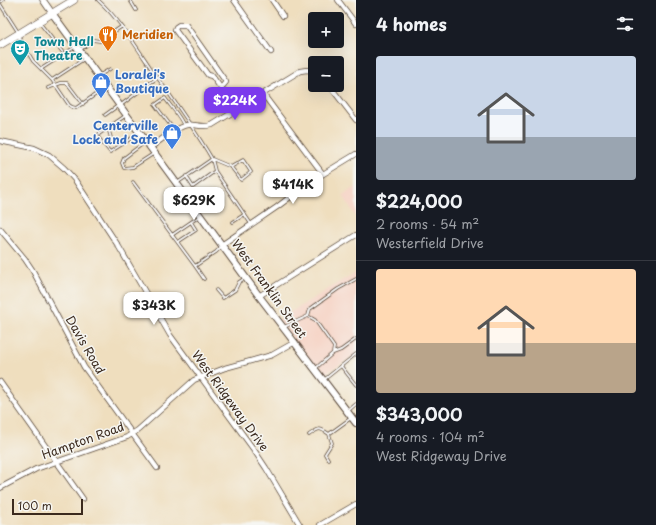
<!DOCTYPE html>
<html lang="en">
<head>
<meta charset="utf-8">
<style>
	:root { --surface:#171b24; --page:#20242c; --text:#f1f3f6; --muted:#9ea1a6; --line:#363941; --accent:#7c3aed }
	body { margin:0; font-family:"Playpen Sans",sans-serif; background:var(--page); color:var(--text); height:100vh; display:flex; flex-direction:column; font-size:15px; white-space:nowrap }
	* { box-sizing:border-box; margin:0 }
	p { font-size:13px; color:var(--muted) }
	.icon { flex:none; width:22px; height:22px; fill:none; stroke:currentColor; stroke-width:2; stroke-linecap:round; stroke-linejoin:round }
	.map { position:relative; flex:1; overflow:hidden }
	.details { display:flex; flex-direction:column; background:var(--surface); width:300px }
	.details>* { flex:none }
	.controls { position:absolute; left:308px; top:12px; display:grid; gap:8px }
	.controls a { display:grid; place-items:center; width:36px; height:36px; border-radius:4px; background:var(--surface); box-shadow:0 4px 16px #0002; font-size:20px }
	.scale { position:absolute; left:12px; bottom:10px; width:71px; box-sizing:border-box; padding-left:4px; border:2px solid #3b2a1e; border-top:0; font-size:11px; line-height:14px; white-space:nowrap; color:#3b2a1e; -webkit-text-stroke:3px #f6f6f2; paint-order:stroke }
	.price { position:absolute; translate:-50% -34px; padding:0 9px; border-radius:8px; background:#fff; color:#222; font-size:13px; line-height:26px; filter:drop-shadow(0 1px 2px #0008) }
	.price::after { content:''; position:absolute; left:50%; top:24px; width:12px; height:9px; margin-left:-6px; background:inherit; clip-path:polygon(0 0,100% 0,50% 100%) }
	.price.active { background:var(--accent); color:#fff }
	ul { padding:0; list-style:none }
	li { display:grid; align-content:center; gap:8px; height:212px; padding:0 20px }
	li+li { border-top:1px solid var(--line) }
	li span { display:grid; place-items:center; height:124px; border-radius:4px; color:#555 }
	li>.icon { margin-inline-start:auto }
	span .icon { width:72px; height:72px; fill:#fffc; stroke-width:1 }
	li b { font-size:17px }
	h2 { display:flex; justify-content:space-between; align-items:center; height:48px; padding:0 20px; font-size:17px }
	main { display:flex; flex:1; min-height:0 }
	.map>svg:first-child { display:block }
</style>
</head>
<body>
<main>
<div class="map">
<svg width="356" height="525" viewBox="0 0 356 525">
	<rect width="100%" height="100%" fill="#f6f6f2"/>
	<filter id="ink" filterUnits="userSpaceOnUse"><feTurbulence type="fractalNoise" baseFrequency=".025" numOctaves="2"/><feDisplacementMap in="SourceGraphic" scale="8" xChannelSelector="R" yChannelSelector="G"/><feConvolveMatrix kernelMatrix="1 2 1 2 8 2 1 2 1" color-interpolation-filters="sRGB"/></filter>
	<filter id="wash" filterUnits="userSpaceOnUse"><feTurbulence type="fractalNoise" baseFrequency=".012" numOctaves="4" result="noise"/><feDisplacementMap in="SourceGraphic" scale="16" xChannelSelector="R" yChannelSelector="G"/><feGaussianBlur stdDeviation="0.9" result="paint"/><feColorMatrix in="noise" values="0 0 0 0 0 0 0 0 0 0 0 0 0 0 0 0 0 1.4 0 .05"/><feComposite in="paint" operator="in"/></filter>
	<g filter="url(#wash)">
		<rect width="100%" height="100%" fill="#efdebe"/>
		<!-- built -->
		<path fill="#f6d2c3" d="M 356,187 L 356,217 L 343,195 Z
			M 356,272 L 356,355 L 321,376 L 278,320 Z"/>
	</g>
	<g filter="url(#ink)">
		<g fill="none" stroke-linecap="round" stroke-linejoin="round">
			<!-- service casing -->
			<g stroke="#564536" stroke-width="3.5">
				<path id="service" d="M 98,0 C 120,20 136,46 152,70 C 173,99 194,128 212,159 L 177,183
					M 130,0 L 136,10
					M 0,2 L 3,0
					M 0,4 L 18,32
					M 39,22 L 64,54
					M 18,36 L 33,61 L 52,80 L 69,105 L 72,107 L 76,108 L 105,88
					M 81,49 L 93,40 L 100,41 L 121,27
					M 41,69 L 75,47
					M 100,75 L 110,69
					M 52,80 L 84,59
					M 48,88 L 61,83 L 67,83 L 83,104
					M 121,105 L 158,77
					M 105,115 L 119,105
					M 125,116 L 99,134 L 98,137 L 110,152 L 138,134
					M 174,130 L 155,105 L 165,98 C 171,107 180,116 184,126
					M 145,142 L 124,158 L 122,163 L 124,168 L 133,167 L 153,154
					M 103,144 L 111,138 L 108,128
					M 212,159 L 231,167 L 241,180 L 251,172 L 243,160 L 231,167
					M 212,159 L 215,171
					M 186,176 L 193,187 L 215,171 L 251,224
					M 133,182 L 195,266
					M 191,222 L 200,216
					M 233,222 L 245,214
					M 172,235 L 191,222 L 196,230 L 178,242
					M 204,279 L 195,266 L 216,252 L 221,247
					M 216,290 L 223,298 L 235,290 L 239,282 L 245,278
					M 308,316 L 310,309 L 338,289 L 356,279
					M 284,327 L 308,316 L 315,320 L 334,347 L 333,353 L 316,368
					M 333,353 L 341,350 L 356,339
					M 341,366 L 356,385
					M 325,379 L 356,354
					M 348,411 L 356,404
					M 309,435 C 319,428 319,427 329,434 L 351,418
					M 328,459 L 325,454 L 332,443 L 329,434"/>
			</g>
			<!-- minor casing -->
			<g stroke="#564536" stroke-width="6">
				<path id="minor" d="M 234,0 L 271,52
					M 272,0 L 283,16
					M 338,0 L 356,24
					M 329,85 L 356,120
					M 221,88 L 226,82 L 186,25 L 179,25 L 176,27 L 175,30 L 208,75 L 212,76 L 237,110
					M 263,94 L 323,174
					M 0,141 L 34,148 L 49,155 L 64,168 L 75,180 L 119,247 L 170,335 L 254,450 L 266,468 L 300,525
					M 151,147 C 160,141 176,127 187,125 C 196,124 203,128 212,125 L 300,71 L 307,70 L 315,71
					M 0,229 L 25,259 L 33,271 L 84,367 L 157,468
					M 223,244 L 277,207 L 310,182 L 356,154
					M 259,296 L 356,235
					M 0,382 L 83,499
					M 0,488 L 36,469 L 127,437 L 138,430 L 194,380 L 225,368 L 272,355 L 295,342
					M 320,525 L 356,504"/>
			</g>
			<!-- tertiary casing -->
			<g stroke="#564536" stroke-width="7">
				<path id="tertiary" d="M 43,0 L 52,13"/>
			</g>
			<!-- secondary casing -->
			<g stroke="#564536" stroke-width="8">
				<path id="secondary" d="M 52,13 L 259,296 L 356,423"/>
			</g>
			<!-- primary casing -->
			<g stroke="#564536" stroke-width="8">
				<path id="primary" d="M 0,45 L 74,0"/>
			</g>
			<!-- service -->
			<use href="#service" stroke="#fff" stroke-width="2"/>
			<!-- minor -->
			<use href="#minor" stroke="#fff" stroke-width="4.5"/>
			<!-- tertiary -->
			<use href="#tertiary" stroke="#fff" stroke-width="5.5"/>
			<!-- secondary -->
			<use href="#secondary" stroke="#fff" stroke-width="6"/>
			<!-- primary -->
			<use href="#primary" stroke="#fff" stroke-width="7"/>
		</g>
	</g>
	<!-- icons -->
	<defs>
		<g id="restaurant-pin" transform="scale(1)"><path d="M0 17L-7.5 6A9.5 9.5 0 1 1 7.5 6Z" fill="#e8710a" stroke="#f6f6f2"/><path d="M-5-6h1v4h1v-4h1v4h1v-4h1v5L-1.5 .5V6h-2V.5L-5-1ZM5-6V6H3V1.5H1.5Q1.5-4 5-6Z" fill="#fff"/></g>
		<g id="theatre-pin" transform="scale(1)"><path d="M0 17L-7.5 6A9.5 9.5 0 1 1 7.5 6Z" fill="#0f9aa8" stroke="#f6f6f2"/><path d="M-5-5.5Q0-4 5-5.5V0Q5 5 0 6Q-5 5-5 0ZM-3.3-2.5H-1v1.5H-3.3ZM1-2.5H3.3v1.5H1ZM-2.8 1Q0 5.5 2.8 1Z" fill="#fff"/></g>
		<g id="shop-pin" transform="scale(1)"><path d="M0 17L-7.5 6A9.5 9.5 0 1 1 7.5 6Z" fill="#3f7fe0" stroke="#f6f6f2"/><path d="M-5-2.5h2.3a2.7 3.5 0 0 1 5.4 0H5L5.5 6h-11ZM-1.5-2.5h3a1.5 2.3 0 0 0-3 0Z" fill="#fff"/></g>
	</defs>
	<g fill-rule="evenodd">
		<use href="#restaurant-pin" x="108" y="35"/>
		<use href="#theatre-pin" x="20" y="49"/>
		<use href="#shop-pin" x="101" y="82"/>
		<use href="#shop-pin" x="172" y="133"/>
	</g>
	<g text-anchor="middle" stroke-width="3" stroke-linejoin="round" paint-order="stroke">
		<!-- food labels -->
		<g font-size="12" font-weight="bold" fill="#c56008" stroke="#f6f6f2" text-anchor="start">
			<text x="122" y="39">Meridien</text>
		</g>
		<!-- culture labels -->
		<g font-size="12" font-weight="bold" fill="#0d838f" stroke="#f6f6f2" text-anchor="start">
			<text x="34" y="46">Town Hall<tspan x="34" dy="14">Theatre</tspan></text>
		</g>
		<!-- shop labels -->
		<g font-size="12" font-weight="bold" fill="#366cbe" stroke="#f6f6f2" text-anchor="start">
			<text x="115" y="79">Loralei's<tspan x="115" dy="14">Boutique</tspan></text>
			<text x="158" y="130" text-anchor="end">Centerville<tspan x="158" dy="14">Lock and Safe</tspan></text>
		</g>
		<!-- street labels -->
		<g font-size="12" fill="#3b2a1e" stroke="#f6f6f2">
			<text transform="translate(269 289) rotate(54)" y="4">West Franklin Street</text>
			<text transform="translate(85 345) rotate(60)" y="4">Davis Road</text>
			<text transform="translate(230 401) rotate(54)" y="4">West Ridgeway Drive</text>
			<text transform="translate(83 441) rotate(-20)" y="4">Hampton Road</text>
		</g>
	</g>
</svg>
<div class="controls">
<a>+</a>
<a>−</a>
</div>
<div class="scale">100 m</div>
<b class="price active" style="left:235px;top:121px">$224K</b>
<b class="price" style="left:293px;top:205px">$414K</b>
<b class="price" style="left:194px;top:221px">$629K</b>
<b class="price" style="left:154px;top:326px">$343K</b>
</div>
<section class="details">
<h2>4 homes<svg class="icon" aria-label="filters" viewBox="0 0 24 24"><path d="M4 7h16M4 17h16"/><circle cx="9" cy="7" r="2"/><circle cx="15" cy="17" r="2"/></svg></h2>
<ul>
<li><span style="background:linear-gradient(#c9d6e8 65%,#9aa5b1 0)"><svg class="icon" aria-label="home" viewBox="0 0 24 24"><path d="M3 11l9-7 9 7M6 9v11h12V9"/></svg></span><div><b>$224,000</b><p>2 rooms · 54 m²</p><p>Westerfield Drive</p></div></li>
<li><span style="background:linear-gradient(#ffd9b3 60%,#b9a48a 0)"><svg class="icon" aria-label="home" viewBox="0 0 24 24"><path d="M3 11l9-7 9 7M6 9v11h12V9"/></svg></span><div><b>$343,000</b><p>4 rooms · 104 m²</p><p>West Ridgeway Drive</p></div></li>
</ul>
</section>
</main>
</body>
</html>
